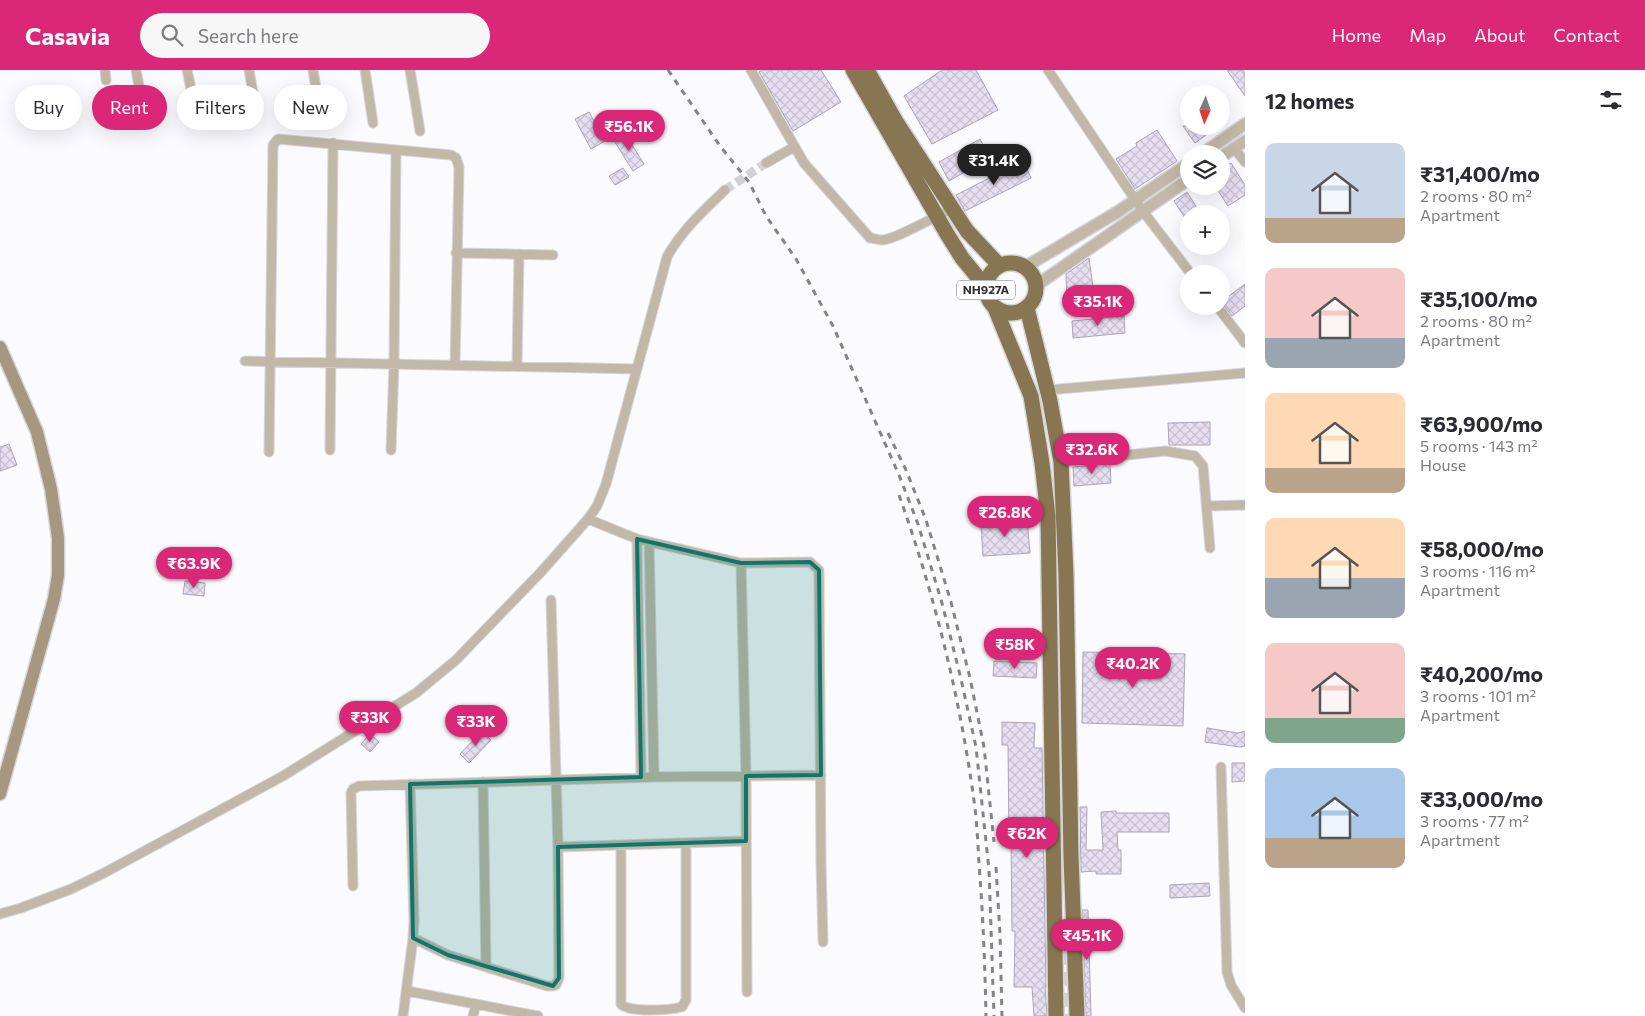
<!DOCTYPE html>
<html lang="en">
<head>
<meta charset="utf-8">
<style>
	:root { --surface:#fff; --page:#f7f7f7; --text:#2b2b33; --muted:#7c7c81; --accent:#db2777 }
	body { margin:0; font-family:Commissioner,sans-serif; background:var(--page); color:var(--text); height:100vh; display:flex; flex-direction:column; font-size:19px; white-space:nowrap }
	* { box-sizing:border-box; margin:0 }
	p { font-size:16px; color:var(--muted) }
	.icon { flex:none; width:28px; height:28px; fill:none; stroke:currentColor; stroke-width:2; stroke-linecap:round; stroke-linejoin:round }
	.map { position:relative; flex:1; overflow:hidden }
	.side { display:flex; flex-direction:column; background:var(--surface); width:400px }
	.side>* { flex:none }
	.top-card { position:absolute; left:15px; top:15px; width:475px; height:45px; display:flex; gap:10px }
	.needle { width:32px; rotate:183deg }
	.controls { position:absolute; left:1180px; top:15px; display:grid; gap:10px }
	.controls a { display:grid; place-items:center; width:50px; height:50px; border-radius:50%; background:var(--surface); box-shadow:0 5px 20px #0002; font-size:25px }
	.price { position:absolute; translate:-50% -42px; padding:0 11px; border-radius:18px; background:var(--accent); color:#fff; font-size:16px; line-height:32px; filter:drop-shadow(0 1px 2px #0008) }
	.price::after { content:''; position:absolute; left:50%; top:30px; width:15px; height:11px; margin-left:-8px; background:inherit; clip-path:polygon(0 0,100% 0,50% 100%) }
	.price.on { background:#222; color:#fff }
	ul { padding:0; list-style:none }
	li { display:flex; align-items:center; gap:15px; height:125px; padding:0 20px }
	li span { display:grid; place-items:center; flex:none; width:140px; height:100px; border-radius:10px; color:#555 }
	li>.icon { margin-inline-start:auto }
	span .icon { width:60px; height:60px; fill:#fffc; stroke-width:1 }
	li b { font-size:21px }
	h2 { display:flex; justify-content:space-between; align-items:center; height:60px; padding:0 20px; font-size:21px }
	.pill { padding:0 18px; border-radius:22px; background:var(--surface); box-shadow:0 5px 20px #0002; font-size:18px; line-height:45px }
	.pill.on { background:var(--accent); color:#fff }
	header { display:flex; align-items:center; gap:30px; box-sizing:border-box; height:70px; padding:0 25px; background:var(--accent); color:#fff }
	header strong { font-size:24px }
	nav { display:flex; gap:28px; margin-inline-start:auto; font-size:18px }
	.search { width:350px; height:45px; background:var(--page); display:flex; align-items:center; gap:12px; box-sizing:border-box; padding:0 18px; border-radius:28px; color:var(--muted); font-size:19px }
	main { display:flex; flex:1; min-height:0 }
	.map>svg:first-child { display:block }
</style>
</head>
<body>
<header>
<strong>Casavia</strong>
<div class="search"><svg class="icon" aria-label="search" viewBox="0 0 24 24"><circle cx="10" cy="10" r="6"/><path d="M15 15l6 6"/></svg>Search here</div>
<nav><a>Home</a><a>Map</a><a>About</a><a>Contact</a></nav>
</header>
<main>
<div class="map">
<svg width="1245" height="946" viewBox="0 0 1245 946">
	<defs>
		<pattern id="building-cross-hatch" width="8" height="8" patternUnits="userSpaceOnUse" patternTransform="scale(1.25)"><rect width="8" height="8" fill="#e6dff2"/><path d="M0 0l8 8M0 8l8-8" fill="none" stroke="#c6c0d0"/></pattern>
	</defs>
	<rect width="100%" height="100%" fill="#fbfafe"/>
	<!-- building -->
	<path fill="url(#building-cross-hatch)" stroke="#aba5b7" d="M 762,0 L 821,0 L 841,32 L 793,61 L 759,2 Z
		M 942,0 L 976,0 L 998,40 L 932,74 L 904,26 Z
		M 1227,0 L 1243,0 L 1245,3 L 1245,26 Z
		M 589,42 L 605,71 L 591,79 L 575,49 Z
		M 1183,56 L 1218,56 L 1195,73 Z
		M 1157,60 L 1177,91 L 1135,119 L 1116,89 L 1137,76 L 1136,73 Z
		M 624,62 L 644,94 L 633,101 L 613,69 Z
		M 980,69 L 986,81 L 966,93 L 970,99 L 949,111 L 939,92 Z
		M 1023,91 L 1031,108 L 965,141 L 956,125 Z
		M 1231,93 L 1245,115 L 1245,125 L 1228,136 L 1215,116 L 1221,116 L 1221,99 Z
		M 623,98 L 629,107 L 615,115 L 609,106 Z
		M 1187,122 L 1201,144 L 1189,144 L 1189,154 L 1174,131 Z
		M 1089,188 L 1095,232 L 1067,235 L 1066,204 Z
		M 1245,214 L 1245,236 L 1232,246 L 1221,232 Z
		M 1124,246 L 1125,263 L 1073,268 L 1072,251 Z
		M 1210,352 L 1210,375 L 1169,375 L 1168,353 Z
		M 9,374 L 17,395 L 0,401 L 0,377 Z
		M 1110,393 L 1111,413 L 1074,416 L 1073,397 Z
		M 1027,450 L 1030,483 L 983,486 L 981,454 Z
		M 185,511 L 205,513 L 204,526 L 183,524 Z
		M 1083,582 L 1185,584 L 1183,656 L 1082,653 Z
		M 994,591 L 1037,593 L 1036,608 L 993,606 Z
		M 1002,652 L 1035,653 L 1034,678 L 1042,678 L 1046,917 L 1045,917 L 1047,946 L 1034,946 L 1032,917 L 1014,917 L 1015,861 L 1012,861 L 1011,767 L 1009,767 L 1008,675 L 1002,675 Z
		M 1207,658 L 1238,663 L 1245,661 L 1245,676 L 1240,677 L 1205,672 Z
		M 482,661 L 491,670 L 469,693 L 460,684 Z
		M 370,664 L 379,672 L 370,682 L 361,674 Z
		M 1232,693 L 1245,693 L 1245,711 L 1232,712 Z
		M 1080,737 L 1087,737 L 1086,780 L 1103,780 L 1101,742 L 1116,741 L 1116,743 L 1169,743 L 1169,762 L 1117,762 L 1118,780 L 1121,780 L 1121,804 L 1096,804 L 1096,801 L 1081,802 Z
		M 1209,813 L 1210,826 L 1170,828 L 1170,815 Z
		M 1082,840 L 1088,840 L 1091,946 L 1086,946 Z"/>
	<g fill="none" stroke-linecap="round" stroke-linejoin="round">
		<!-- minor-tunnel -->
		<path stroke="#d3d1d6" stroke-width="9" stroke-dasharray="9 4.5" stroke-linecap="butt" d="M 725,120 L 766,93"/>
		<!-- primary-tunnel -->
		<path stroke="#d3d1d6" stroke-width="14" stroke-dasharray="14 7" stroke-linecap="butt" d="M 1055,862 L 1064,881 L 1067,913 L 1067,946"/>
		<!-- minor casing -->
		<g stroke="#d7d5da" stroke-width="11">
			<path id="minor" d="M 105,0 L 106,10
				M 136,0 L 142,32
				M 187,0 L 195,38
				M 249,0 L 256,40
				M 313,0 L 319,36
				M 365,0 L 373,53
				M 410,0 L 420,61
				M 751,0 L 804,93 L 870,168 C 874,168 878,170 882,170 C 895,170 937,145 952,139
				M 1048,0 L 1142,140 L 1191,204
				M 1234,78 L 1245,92
				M 766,93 L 794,77
				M 456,183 L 553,185
				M 1217,236 L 1245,273
				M 245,291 L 637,299
				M 517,296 L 519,184
				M 1048,320 L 1245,303
				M 330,380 L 333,73
				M 391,380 L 394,294 L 396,80
				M 269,382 L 273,75 L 278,69 L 451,85 L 456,88 L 459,97 L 455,295
				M 1061,392 L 1165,381 L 1195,386 L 1203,396 L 1210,478
				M 1207,436 L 1245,435
				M 588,449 L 637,469 L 741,493 L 810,492 L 819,500 L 821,794 L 823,872
				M 637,469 L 641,707
				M 649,472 L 654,707
				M 741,493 L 746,706 L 747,922
				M 1221,697 L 1227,902 L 1231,915 L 1245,938
				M 483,712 L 486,897
				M 621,775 L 621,934 C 629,943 670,940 682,937 L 686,930 L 686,773
				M 558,777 L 746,771
				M 353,816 L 351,723 L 353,719 L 359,716 L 654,707 L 821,705
				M 0,844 L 21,838 L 71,819 L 104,803 L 283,706 L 416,623 L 456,590 L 541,502 L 588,449 L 597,436 L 606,414 L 667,187 C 682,160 703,141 725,120
				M 413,868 L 448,885 L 547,916 L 553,916 L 556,915 L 559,908 L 558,777 L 551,530
				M 407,921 L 538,946
				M 403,946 L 413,868 L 414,850 L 410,714
				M 473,946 L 476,934"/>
		</g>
		<!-- tertiary casing -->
		<g stroke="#d7d5da" stroke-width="14">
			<path id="tertiary" d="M 1202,84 L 1245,54
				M 1221,87 L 1245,71
				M 1025,197 L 1119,141 L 1189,93
				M 1037,215 L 1189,109"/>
		</g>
		<!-- secondary casing -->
		<g stroke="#d7d5da" stroke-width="15">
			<path id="secondary" d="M 0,277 L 37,362 L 51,419 L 58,468 L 58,505 L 54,529 L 0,724"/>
		</g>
		<!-- trunk casing -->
		<g stroke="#d7d5da" stroke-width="18">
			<path id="trunk" d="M 853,0 L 947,164 L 962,188 L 985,216
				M 867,0 L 895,50 L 967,161 L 999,195
				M986 218a25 25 0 1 1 50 0a25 25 0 1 1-50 0Z
				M 995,238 L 1031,326 L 1042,393 L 1048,446 L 1056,946
				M 1027,238 L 1050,331 L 1061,392 L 1066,504 L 1071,786 L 1077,946"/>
		</g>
		<!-- minor -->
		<use href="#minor" stroke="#c1b8a7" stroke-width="9"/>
		<!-- tertiary -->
		<use href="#tertiary" stroke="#c1b8a7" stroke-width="11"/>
		<!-- secondary -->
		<use href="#secondary" stroke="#a5987e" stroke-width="12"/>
		<!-- trunk -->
		<use href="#trunk" stroke="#887653" stroke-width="15"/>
		<!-- rail -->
		<path stroke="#858389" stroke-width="3" stroke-dasharray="6 6" stroke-linecap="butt" d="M 668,0 L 720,76 L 749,112 L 766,146 L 796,189 L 833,256 L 899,405 L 918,454 L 942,533 L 961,609 L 976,677 L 989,800 L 994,946
			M 888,363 L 906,400 L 926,450 L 951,532 L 970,608 L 984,677 L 994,772
			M 899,425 C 935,526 961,631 975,738 C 977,756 978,775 979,794 C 983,845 985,895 986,946
			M 996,797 L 1000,864 L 1002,946"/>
	</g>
	<!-- marked area -->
	<path fill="#0f766e" fill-opacity="0.2" stroke="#0f766e" stroke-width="4" stroke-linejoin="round" d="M 637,469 L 741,493 L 810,492 L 819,500 L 821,705 L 746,706 L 746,771 L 558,777 L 559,908 L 553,916 L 448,885 L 413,868 L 410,714 L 641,707 Z"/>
	<g text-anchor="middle" stroke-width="4.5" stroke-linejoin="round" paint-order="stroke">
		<!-- shield labels -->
		<rect fill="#fff" stroke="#6f6d72" stroke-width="1" x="957" y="210.5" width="58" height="19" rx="4"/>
		<g font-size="12" font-weight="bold" fill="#312f36">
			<text x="986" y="224">NH927A</text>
		</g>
	</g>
</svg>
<div class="controls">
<a><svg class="needle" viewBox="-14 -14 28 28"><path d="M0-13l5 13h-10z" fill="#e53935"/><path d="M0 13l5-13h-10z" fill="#7c7c81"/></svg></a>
<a><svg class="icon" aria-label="layers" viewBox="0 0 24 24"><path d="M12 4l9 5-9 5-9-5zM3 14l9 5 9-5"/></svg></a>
<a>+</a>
<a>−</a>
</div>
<b class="price" style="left:629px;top:82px">₹56.1K</b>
<b class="price on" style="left:994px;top:116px">₹31.4K</b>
<b class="price" style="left:1098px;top:257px">₹35.1K</b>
<b class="price" style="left:1092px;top:405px">₹32.6K</b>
<b class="price" style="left:1005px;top:468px">₹26.8K</b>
<b class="price" style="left:194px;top:519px">₹63.9K</b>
<b class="price" style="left:1015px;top:600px">₹58K</b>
<b class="price" style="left:1133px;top:619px">₹40.2K</b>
<b class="price" style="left:370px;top:673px">₹33K</b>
<b class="price" style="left:476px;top:677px">₹33K</b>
<b class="price" style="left:1027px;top:789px">₹62K</b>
<b class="price" style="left:1087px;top:891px">₹45.1K</b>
<div class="top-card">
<a class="pill">Buy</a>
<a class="pill on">Rent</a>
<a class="pill">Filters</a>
<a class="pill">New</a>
</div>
</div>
<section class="side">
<h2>12 homes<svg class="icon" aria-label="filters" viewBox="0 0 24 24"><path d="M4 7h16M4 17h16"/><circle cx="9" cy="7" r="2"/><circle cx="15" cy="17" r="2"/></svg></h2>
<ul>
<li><span style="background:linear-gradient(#c9d6e8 75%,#b9a48a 0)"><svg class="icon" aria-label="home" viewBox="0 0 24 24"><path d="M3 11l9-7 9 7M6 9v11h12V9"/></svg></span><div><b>₹31,400/mo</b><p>2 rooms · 80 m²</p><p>Apartment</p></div></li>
<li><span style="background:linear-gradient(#f6c9c9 70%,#9aa5b1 0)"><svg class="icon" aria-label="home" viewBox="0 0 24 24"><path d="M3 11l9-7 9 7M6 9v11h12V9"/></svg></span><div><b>₹35,100/mo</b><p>2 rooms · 80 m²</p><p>Apartment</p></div></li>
<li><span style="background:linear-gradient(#ffd9b3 75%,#b9a48a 0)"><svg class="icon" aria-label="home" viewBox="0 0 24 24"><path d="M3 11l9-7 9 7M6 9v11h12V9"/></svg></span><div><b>₹63,900/mo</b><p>5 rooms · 143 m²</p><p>House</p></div></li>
<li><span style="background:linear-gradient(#ffd9b3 60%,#9aa5b1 0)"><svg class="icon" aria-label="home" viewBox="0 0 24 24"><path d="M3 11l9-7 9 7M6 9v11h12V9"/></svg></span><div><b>₹58,000/mo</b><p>3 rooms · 116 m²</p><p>Apartment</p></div></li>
<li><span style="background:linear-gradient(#f6c9c9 75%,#7fa58c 0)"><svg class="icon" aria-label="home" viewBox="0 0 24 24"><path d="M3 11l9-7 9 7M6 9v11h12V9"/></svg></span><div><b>₹40,200/mo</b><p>3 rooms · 101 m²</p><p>Apartment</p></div></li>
<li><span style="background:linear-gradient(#a9c7e8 70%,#b9a48a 0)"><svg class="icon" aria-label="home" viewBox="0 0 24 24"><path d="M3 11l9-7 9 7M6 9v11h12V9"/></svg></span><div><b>₹33,000/mo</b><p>3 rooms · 77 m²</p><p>Apartment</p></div></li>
</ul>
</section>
</main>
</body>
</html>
